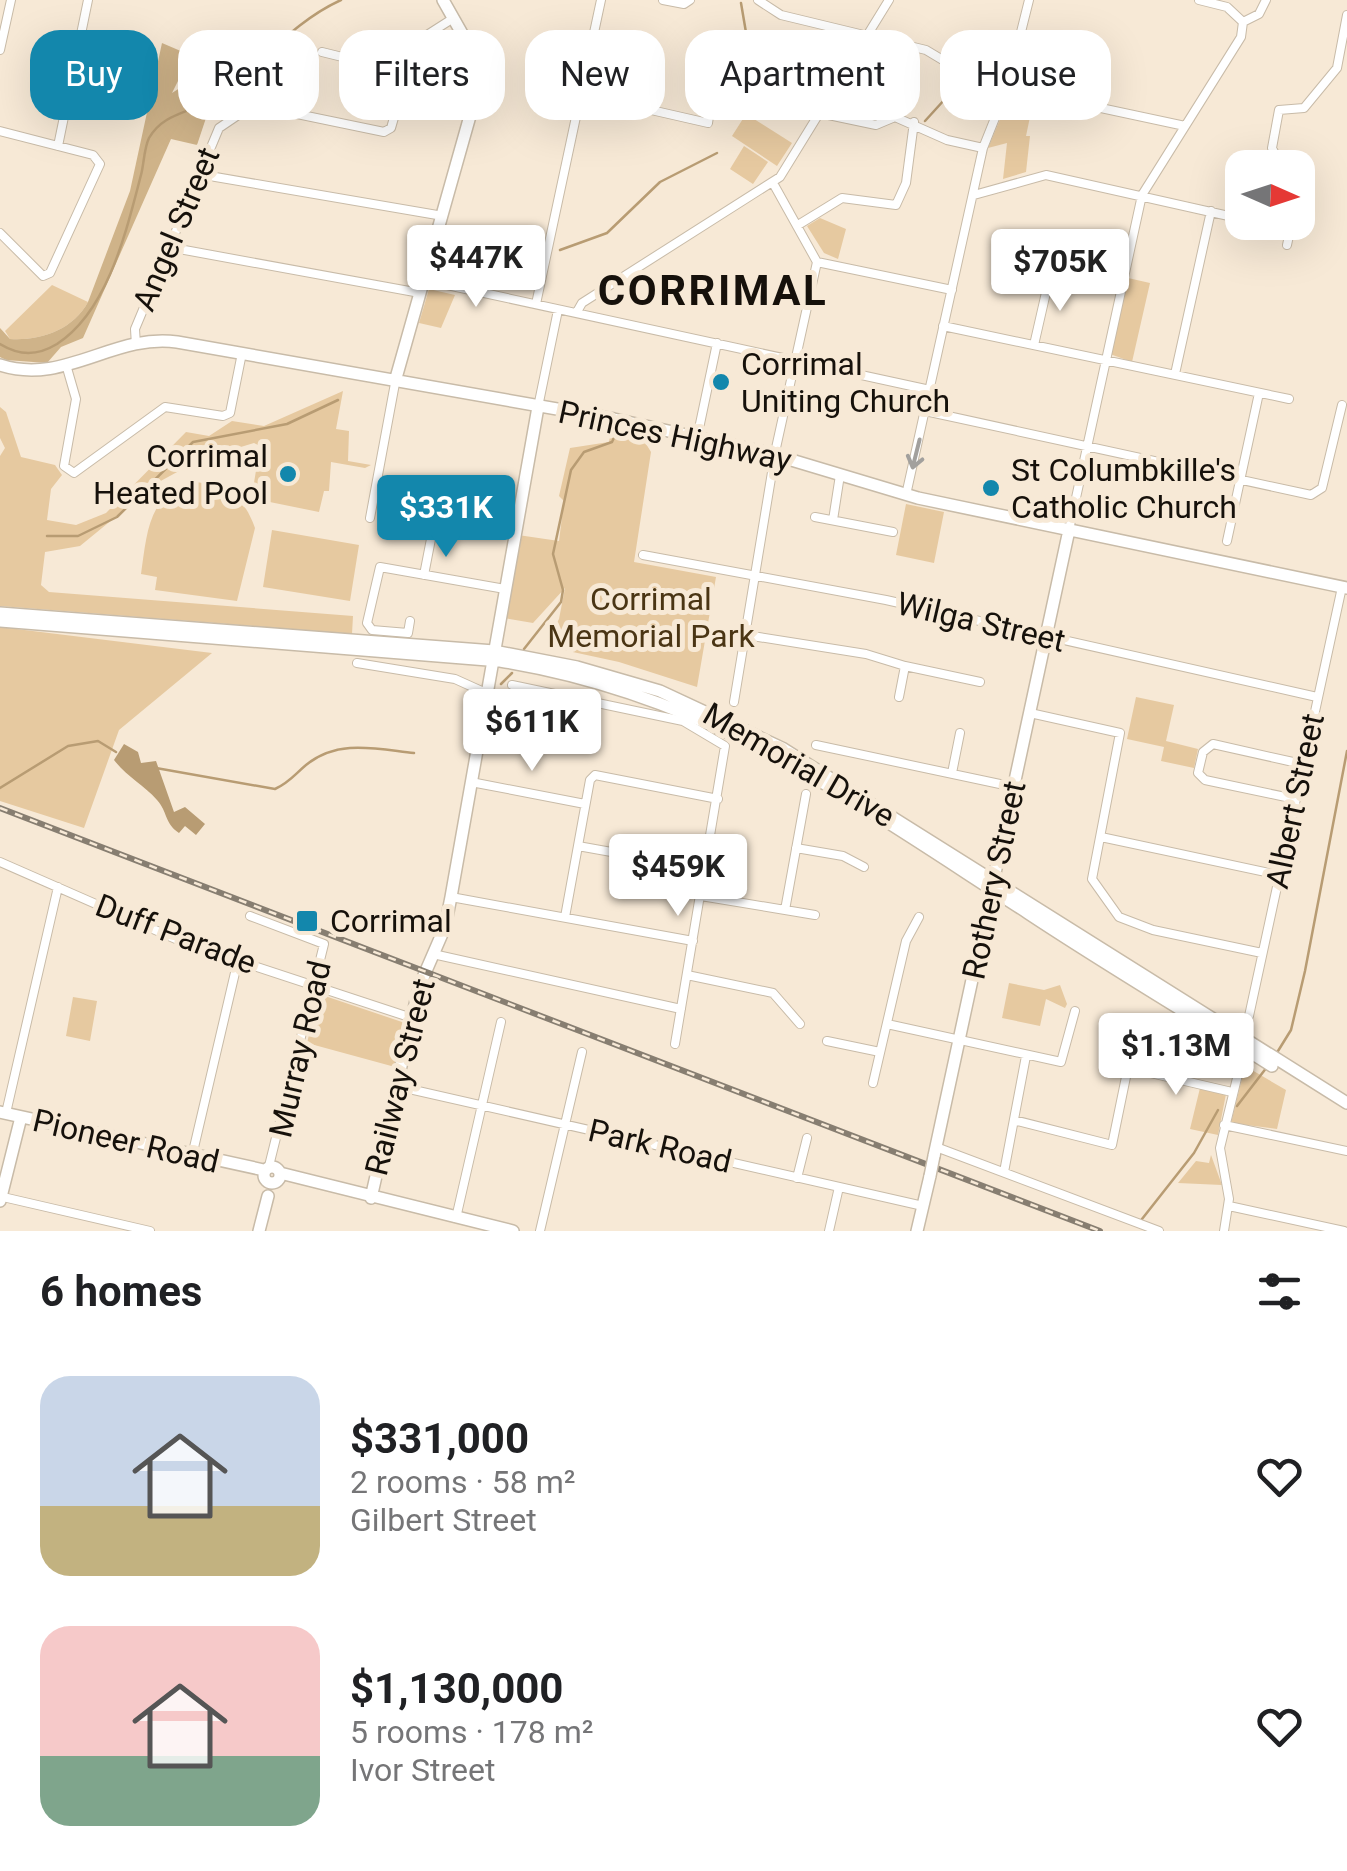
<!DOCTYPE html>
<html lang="en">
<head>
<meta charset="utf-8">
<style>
	:root { --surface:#fff; --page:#f6f6f6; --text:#202124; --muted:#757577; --accent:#1387ac }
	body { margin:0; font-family:Roboto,sans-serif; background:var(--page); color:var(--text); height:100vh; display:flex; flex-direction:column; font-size:38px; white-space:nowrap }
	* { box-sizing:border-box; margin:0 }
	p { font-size:32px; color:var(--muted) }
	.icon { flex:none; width:55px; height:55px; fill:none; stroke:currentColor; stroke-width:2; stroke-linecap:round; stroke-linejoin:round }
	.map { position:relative; height:1231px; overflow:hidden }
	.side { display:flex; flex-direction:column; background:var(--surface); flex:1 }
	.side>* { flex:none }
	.banner { position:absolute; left:30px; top:30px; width:1288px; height:90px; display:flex; gap:20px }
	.needle { width:65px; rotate:93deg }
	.controls { position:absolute; left:1225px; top:150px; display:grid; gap:20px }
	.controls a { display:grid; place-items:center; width:90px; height:90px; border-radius:20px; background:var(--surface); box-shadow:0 10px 40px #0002; font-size:50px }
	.price { position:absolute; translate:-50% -85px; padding:0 22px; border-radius:10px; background:#fff; color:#222; font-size:32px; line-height:65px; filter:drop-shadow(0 2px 5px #0008) }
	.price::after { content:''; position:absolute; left:50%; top:60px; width:30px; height:22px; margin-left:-15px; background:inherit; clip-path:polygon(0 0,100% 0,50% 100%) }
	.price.selected { background:var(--accent); color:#fff }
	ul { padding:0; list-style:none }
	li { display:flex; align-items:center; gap:30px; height:250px; padding:0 40px }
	li span { display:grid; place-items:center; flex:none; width:280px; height:200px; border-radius:30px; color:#555 }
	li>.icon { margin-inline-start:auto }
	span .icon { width:120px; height:120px; fill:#fffc; stroke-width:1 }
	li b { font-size:42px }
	h2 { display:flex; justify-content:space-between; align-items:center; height:120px; padding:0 40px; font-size:42px }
	.chip { padding:0 35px; border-radius:30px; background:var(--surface); box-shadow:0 10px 40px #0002; font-size:35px; line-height:90px }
	.chip.selected { background:var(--accent); color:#fff }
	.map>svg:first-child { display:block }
</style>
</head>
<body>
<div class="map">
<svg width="1347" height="1231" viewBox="0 0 1347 1231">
	<rect width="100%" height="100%" fill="#f7e9d6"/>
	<!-- green -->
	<path fill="#e6c9a0" d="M 1011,93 L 1034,98 L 1026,136 L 1030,136 L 1026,172 L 1003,179 L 1007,143 L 988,148 Z
		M 746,114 L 792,143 L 777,166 L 732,136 Z
		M 744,146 L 768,162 L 753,184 L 730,169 Z
		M 820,218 L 846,229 L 838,259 L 824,253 L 807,226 Z
		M 446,228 L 473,235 L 456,280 L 433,274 Z
		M 1128,278 L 1150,283 L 1132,362 L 1110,354 Z
		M 52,285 L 88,302 C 73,330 40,341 10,339 L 5,331 Z
		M 429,289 L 455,295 L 441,328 L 419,323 Z
		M 343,391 L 336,429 L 349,431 L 348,461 L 371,465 L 365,468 L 331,462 L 329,491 L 324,491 L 319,512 L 255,499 L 252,495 L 260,446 L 254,443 L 201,459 L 157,483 L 80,546 L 45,552 L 41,585 L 49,592 L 353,616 L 352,634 L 0,606 L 0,456 L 5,448 L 0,438 L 0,407 L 6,412 L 21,457 L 55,465 L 62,475 L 51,489 L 47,520 L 76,525 L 106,513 L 186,432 L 209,436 L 232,421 L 264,426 Z
		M 612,425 L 640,434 L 651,452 L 634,562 L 716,577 L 697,687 L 619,662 L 545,646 L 559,619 L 565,588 L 533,623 L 504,618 L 518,535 L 559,541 L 564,501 L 559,496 L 570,448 L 609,442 Z
		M 195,482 C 227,485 244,497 255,528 L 237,601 L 155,590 L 157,577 L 141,574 C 147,533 148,492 195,482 Z
		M 906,504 L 944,512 L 934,563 L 896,555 Z
		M 272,530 L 359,545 L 350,601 L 263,587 Z
		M 0,627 L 212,653 L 119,730 L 84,828 L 0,801 Z
		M 1136,697 L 1174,705 L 1166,741 L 1198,749 L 1194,768 L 1161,761 L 1164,747 L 1127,739 Z
		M 1009,983 L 1044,990 L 1060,985 L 1067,1004 L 1065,1008 L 1046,999 L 1040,1026 L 1002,1018 Z
		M 319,994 L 405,1023 L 395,1067 L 307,1043 Z
		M 73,997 L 97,1001 L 90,1041 L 66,1036 Z
		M 1245,1066 L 1286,1090 L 1277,1129 L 1231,1123 Z
		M 1200,1088 L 1226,1094 L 1218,1135 L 1190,1129 Z
		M 1211,1155 L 1222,1185 L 1178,1183 L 1196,1161 L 1209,1163 Z"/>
	<!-- forest -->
	<path fill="#cfb389" d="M 162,43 L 183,52 L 184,69 L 172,93 L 186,84 L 201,91 L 209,109 L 197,145 L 171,139 L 83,338 L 61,347 L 47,363 L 6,360 L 0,357 L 0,328 L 10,339 C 40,341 73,330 88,302 L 130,191 Z"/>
	<!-- water -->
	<path fill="#b89c73" d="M 124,744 L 138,752 L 141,763 L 156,761 L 174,812 L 185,807 L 205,824 L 196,835 L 185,826 L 179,833 C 164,823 168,812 157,800 C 144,785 127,777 114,760 Z"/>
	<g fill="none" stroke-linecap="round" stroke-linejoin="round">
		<!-- stream -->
		<path stroke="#b89c73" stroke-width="2.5" d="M 741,3 L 749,50 L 779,59 L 750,109
			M 925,121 L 945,99 L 959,98 L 968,109 L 984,116
			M 560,250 L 607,233 L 660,182 L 717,153
			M 444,268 C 470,245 483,241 517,245
			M 0,344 C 20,356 37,356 57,344 C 108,311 126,232 141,175 C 144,164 144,148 149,138 C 164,112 192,113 214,98 C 259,68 290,23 341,0
			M 47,536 L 78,536 L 117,517 L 193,442 L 287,424 L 338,400
			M 524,649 L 561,602 L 563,590 L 553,554 L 571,470 L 584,452 L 612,442 L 617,431
			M 501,684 L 512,673
			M 156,768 L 275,789 C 290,782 295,774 306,765 C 338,739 376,749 414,753
			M 0,788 L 68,746 L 98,741 L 116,752
			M 1278,1051 L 1291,1030 L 1305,971 L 1347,751
			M 1237,1106 L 1267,1067
			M 1142,1219 L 1194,1153 L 1218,1110"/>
		<!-- minor casing -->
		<g stroke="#c8bba8" stroke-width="10">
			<path id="minor" d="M 663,0 L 684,4 L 690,0
				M 758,0 L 781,15 L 926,50 L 946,62
				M 1199,0 L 1227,7 L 1243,22
				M 1243,22 L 1259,14 L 1266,0
				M 0,50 L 11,0
				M 322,52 L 407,73
				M 1007,88 L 1185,126
				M 581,94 L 708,123 L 719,51
				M 819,113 L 876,125 L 895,117 L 947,140 L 983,148
				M 0,131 L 93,155 L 100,164 L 50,273 L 43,276 L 0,233
				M 58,146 L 88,0
				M 1282,168 L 1272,148 L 1279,110 L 1304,108 L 1337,68 L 1347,15
				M 198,174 L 443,216
				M 1298,174 L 1302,180 L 1298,200
				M 974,195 L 1046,175 L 1242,219
				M 1259,222 L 1291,230
				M 798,225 L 842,198 L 896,205 L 906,183 L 914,122
				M 1287,245 L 1292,222
				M 168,247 L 420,293
				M 817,262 L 952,290
				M 424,280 L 930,390
				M 536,304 L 601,0
				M 578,310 L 582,303 L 780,177 L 889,0
				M 943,326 L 1289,399
				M 136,345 L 135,329 L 219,128 L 253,105 L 384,132 L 391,128 L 416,42 L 452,19
				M 1034,345 L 1050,275
				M 67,368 L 76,399 L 64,466 L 74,473 L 165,407 L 223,416 L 230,413 L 242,353
				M 1175,374 L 1211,211
				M 538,407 L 558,310
				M 925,411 L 1311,495 L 1322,488 L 1342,405
				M 697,438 L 717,343
				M 906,495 L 983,148 L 1007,88 L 1029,0
				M 815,517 L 893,532
				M 370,518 L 396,378
				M 833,520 L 840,475
				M 1069,530 L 1142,195 L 1241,37 L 1243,22
				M 1227,541 L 1259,393
				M 643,555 L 886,600 L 1317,697
				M 424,575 L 438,503
				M 410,621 L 408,633 L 372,630 L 367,623 L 380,567 L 505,589
				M 746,635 L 866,654 L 905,666 L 899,697
				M 357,663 L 455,679 L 486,693
				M 905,666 L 980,682
				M 512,685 L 683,721 L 725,746 L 675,1044
				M 734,702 L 776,448 L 817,262 L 773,183
				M 1030,713 L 1120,733 L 1092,879 L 1119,917 L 1153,930 L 1262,953
				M 816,745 L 1014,787
				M 952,773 L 960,733
				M 471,782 L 585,804
				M 1295,799 L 1205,780 L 1198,773 L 1203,752 L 1213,744 L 1302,764
				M 1101,837 L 1279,875
				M 578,846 L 706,869
				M 796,848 L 843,856 L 864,867
				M 0,862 L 187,944 L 412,1018
				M 701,896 L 815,915
				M 451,897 L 693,941
				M 785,910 L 806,794
				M 250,916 L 324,944 L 269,1166
				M 565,917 L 590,780 L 595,775 L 718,799
				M 433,954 L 681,1009
				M 687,975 L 773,993 L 800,1024
				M 1249,1016 L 1342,587
				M 887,1024 L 1061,1062 L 1075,1011
				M 827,1041 L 880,1052
				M 1129,1068 L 1232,1092
				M 873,1083 L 906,941 L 919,917
				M 396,1086 L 923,1206
				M 6,1113 L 58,887
				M 1014,1120 L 1112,1145 L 1134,1038
				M 1224,1125 L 1347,1151
				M 936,1147 L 1159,1231
				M 192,1156 L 238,960
				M 1004,1172 L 1026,1056
				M 797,1178 L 807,1138
				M 3,1197 L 150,1231
				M 1229,1206 L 1344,1231
				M 456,1218 L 501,1022
				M 540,1231 L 582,1052
				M 829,1231 L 839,1187
				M 1224,1231 L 1229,1199 L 1220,1148 L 1239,1070"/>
		</g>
		<!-- major casing -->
		<g stroke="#c8bba8" stroke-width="14">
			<path id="major" d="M 0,365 C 64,386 114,333 177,342 L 614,419 L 768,453 L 918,498 L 1347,588
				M 396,378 L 481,77 L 477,60 L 443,0
				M 0,613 L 494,651 L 577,667 L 660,691 L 782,748 L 1347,1103
				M 0,621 L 500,661 C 712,695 852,800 1028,913 C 1108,966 1191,1015 1272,1066
				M 0,1112 L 264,1170
				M 934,1156 L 1069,530
				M264 1175a8 8 0 1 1 16 0a8 8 0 1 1-16 0Z
				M 280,1173 L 513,1231
				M 371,1198 L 419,987 L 445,927 L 451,897 L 538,407
				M 0,1201 L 21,1117
				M 259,1231 L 268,1196
				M 917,1231 L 930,1176"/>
		</g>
		<!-- minor -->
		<use href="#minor" stroke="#fff" stroke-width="8"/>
		<!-- major -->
		<use href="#major" stroke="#fff" stroke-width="11"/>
		<!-- rail casing -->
		<g stroke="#877e71" stroke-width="6">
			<path id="rail" d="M 0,808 L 1100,1231"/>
		</g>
		<!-- rail -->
		<use href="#rail" stroke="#f7e9d6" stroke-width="2.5" stroke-dasharray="8" stroke-linecap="butt"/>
		<!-- major-bridge casing -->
		<g stroke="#c8bba8" stroke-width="14" stroke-linecap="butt">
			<path id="major-bridge" d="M 930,1176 L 934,1156"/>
		</g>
		<!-- major-bridge -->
		<use href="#major-bridge" stroke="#fff" stroke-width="11"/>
	</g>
	<!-- one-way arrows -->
	<defs><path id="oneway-shaft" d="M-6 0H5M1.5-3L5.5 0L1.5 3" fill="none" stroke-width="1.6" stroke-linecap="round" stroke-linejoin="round" transform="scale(2.5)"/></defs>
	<use stroke="#a2a09d" href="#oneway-shaft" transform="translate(916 454) rotate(104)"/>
	<!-- markers -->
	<g fill="#1387ac" stroke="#f7e9d6" stroke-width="4">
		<circle cx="721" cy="382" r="10"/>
		<circle cx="288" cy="474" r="10"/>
		<circle cx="991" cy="488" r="10"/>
		<rect x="295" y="909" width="24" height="24" rx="5"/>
	</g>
	<g text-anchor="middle" stroke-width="10" stroke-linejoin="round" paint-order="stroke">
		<!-- street labels -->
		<g font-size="32" fill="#16110b" stroke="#f7e9d6">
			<text transform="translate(176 229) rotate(-67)" y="11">Angel Street</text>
			<text transform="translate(675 436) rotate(12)" y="11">Princes Highway</text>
			<text transform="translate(981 622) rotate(13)" y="11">Wilga Street</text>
			<text transform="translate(799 765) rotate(30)" y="11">Memorial Drive</text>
			<text transform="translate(1295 801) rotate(-78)" y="11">Albert Street</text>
			<text transform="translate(994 880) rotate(-78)" y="11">Rothery Street</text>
			<text transform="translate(176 934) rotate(21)" y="11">Duff Parade</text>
			<text transform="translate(300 1049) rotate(-77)" y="11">Murray Road</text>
			<text transform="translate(400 1077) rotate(-76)" y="11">Railway Street</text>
			<text transform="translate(126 1141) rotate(13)" y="11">Pioneer Road</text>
			<text transform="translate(660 1146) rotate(13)" y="11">Park Road</text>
		</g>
		<!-- poi labels -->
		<g font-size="32" fill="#16110b" stroke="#f7e9d6" text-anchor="start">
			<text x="741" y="375">Corrimal<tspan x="741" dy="37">Uniting Church</tspan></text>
			<text x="268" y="467" text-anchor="end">Corrimal<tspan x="268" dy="37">Heated Pool</tspan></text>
			<text x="1011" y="481">St Columbkille's<tspan x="1011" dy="37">Catholic Church</tspan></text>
			<text x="330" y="932">Corrimal</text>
		</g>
		<!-- park labels -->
		<g font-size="32" fill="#4a3514" stroke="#f7e9d6">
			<text x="651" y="610">Corrimal<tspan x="651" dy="37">Memorial Park</tspan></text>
		</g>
		<!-- district labels -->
		<g font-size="42" font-weight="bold" letter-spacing="2.5" fill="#16110b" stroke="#f7e9d6">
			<text x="713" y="305">CORRIMAL</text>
		</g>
	</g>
</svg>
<div class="controls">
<a><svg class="needle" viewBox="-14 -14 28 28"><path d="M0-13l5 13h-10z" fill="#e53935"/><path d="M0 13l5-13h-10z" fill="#757577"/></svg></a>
</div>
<b class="price" style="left:476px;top:310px">$447K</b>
<b class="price" style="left:1060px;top:314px">$705K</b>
<b class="price selected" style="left:446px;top:560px">$331K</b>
<b class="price" style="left:532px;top:774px">$611K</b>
<b class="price" style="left:678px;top:919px">$459K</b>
<b class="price" style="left:1176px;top:1098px">$1.13M</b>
<div class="banner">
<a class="chip selected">Buy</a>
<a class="chip">Rent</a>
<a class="chip">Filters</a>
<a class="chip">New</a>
<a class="chip">Apartment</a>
<a class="chip">House</a>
</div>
</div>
<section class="side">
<h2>6 homes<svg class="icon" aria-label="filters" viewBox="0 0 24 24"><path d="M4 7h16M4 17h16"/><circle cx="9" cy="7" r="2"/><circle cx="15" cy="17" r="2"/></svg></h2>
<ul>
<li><span style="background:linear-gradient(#c9d6e8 65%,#c2b280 0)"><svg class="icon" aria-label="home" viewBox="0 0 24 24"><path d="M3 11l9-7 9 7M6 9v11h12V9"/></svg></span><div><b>$331,000</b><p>2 rooms · 58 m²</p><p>Gilbert Street</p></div><svg class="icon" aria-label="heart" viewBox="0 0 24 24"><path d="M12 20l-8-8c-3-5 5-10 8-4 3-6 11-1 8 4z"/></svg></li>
<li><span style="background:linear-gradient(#f6c9c9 65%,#7fa58c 0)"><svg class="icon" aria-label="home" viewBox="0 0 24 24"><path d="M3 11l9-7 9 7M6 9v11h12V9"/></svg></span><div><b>$1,130,000</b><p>5 rooms · 178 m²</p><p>Ivor Street</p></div><svg class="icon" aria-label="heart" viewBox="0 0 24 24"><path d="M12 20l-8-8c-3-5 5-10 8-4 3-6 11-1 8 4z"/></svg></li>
</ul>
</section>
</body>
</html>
